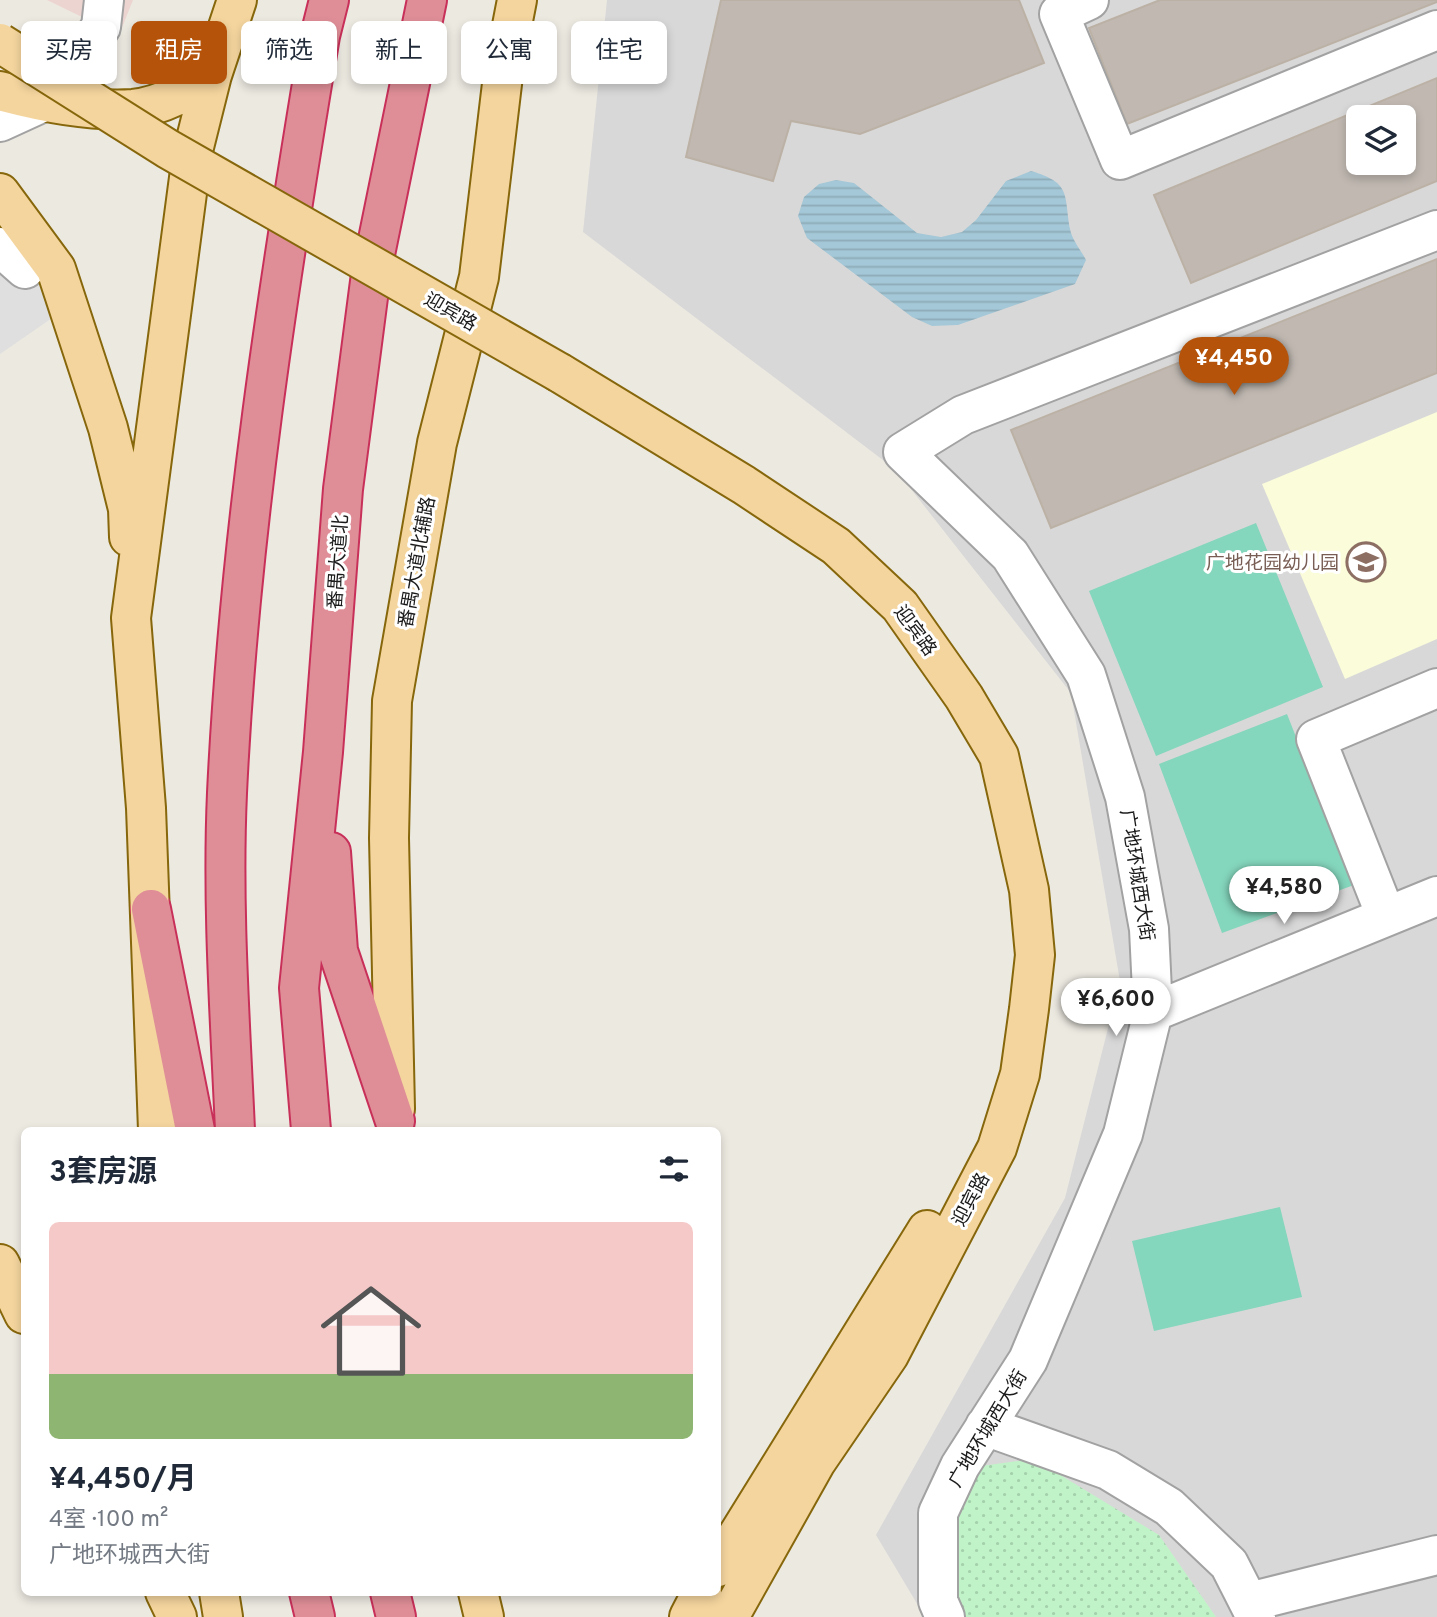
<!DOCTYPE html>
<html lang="zh">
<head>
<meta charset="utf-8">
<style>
	:root { --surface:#fff; --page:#f2f2f3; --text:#1f2937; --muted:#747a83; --line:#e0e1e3; --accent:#b45309 }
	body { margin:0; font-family:Overpass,"Noto Sans SC",sans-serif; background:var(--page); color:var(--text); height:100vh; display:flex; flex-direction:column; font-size:26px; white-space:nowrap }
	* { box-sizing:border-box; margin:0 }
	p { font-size:23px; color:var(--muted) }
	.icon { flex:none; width:38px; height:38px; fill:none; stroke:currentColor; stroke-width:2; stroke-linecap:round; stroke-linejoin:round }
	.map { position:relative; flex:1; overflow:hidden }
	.panel { position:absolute; left:21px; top:1127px; width:700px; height:469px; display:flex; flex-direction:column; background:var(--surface); border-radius:10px; box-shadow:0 4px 10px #0003 }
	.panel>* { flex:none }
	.guide { position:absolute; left:21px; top:21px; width:700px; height:63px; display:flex; gap:14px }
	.tools { position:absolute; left:1346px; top:105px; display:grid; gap:14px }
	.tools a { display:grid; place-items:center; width:70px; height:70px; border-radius:10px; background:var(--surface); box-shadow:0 4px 10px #0003; font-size:35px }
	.price { position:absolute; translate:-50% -60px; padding:0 16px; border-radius:24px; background:#fff; color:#222; font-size:23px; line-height:46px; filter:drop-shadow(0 2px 4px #0008) }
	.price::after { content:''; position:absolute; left:50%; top:42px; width:21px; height:16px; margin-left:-10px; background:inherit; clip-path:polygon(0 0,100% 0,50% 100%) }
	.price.selected { background:var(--accent); color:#fff }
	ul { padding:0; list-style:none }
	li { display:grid; align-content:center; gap:14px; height:371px; padding:0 28px }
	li+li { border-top:2px solid var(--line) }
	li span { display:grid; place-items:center; height:217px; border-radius:10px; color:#555 }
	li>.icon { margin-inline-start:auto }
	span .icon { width:126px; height:126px; fill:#fffc; stroke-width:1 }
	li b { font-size:30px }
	h2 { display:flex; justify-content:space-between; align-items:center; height:84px; padding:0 28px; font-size:30px }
	.pill { padding:0 24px; border-radius:10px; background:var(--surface); box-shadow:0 4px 10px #0003; font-size:24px; line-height:63px }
	.pill.selected { background:var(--accent); color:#fff }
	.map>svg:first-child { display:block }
</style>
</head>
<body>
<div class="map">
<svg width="1437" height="1617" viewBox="0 0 1437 1617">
	<defs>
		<pattern id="park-dots" width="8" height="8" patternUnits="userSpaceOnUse" patternTransform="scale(1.75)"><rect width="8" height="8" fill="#c0f4c8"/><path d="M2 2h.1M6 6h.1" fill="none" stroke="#a4d1ab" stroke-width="1.8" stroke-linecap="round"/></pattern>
		<pattern id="water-rules" width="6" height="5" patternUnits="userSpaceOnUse" patternTransform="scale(1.75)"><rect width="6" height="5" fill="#a4c8d7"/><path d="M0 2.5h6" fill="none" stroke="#8dabb8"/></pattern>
	</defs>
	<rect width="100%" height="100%" fill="#ece9e1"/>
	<!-- residential -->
	<path fill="#d9d8d8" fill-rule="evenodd" d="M 607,0 L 1437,0 L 1437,1617 L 925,1617 L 876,1535 L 1065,1198 L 1120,981 L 1071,693 L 896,470 L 583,232 ZM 1358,117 L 1404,117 L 1404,163 L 1358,163 Z"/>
	<!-- commercial -->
	<path fill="#ecd4d1" d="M 47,0 L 133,0 L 119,35 Z"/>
	<!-- education -->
	<path fill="#fafcda" d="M 1437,412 L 1437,639 L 1345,679 L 1262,484 Z"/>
	<!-- park -->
	<path fill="url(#park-dots)" d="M 1034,1459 L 1159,1535 L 1216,1617 L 962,1617 L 950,1596 L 953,1518 L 981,1466 Z"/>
	<!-- pitch -->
	<path fill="#84d6bc" d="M 1256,523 L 1323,687 L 1156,756 L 1089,591 Z
		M 1287,714 L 1354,885 L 1222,933 L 1159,764 Z
		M 1280,1207 L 1302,1297 L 1154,1331 L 1132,1241 Z"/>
	<!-- parking -->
	<path fill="#dfdfdf" d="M 0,212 L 15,231 L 55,316 L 0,354 Z"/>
	<!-- water -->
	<path fill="url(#water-rules)" d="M 1031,171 C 1071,183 1064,193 1070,229 C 1072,240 1081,250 1086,260 L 1075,284 L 958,325 L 932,326 L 912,317 L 807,238 L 798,216 L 804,197 L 819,184 L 836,180 L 854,183 L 917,233 L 941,237 L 962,232 L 976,220 L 1006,181 Z"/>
	<!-- building -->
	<path fill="#c0b8b1" stroke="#bcb1a5" stroke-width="2" fill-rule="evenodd" d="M 721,0 L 1019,0 L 1044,63 L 860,134 L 791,121 L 773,181 L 686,157 Z
		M 1160,0 L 1437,0 L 1437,2 L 1127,124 L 1089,28 Z
		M 1437,78 L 1437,181 L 1191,283 L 1154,195 ZM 1358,117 L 1404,117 L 1404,163 L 1358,163 Z
		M 1437,259 L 1437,373 L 1051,528 L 1011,430 Z"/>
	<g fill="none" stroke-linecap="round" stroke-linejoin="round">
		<!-- minor casing -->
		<g stroke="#a2a2a2" stroke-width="42">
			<path id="minor" d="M 1089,0 L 1059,14 L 1120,160 L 1437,30
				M 0,122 L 48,100 L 101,27 L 104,0
				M 0,247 L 25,269
				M 1386,916 L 1316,739 L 1437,688
				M 1153,1012 L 1437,896
				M 985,1426 L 1108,1470 L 1169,1507 L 1229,1564 L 1256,1617
				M 1249,1602 L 1437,1555
				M 945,1617 L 938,1601 L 938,1513 L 960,1466 L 1028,1360 L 1123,1134 L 1153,1012 L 1149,929 L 1125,797 L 1086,675 L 1010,555 L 903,452 L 963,415 L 1437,230"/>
		</g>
		<!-- major casing -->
		<g stroke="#87670b" stroke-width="42">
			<path id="major" d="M 0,91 C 41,102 91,112 133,109 C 162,106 189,90 212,75
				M 0,193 L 56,269 L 108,428 L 128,509 L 129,537
				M 560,373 L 744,485 L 836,546 L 900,606 L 964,697 L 999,756 L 1029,890 L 1035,955 L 1029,1009 L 1020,1074 L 997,1148 L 889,1355 L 816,1462 L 729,1617
				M 395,1109 L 389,838 L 392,701 L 437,443 L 479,277 L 504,67 L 517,0
				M 158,1130 L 146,808 L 131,618 L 192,155 L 212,75 L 237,0
				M 0,1264 L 24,1314
				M 718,1567 L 927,1230
				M 165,1592 L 177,1617
				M 219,1592 L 223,1617
				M 478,1592 L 484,1617
				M 689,1617 L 702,1592"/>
		</g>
		<!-- highway casing -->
		<g stroke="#c8305a" stroke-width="42">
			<path id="highway" d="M 331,852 L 338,951 L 395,1121
				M 151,909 L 195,1130
				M 235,1130 C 230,1018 222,905 227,793 C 239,539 278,287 320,36 L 329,0
				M 311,1130 L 299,988 L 323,752 L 343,489 L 371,274 L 427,0
				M 309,1592 L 315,1617
				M 390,1592 L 396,1617"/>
		</g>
		<!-- minor -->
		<use href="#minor" stroke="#fff" stroke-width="38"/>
		<!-- major -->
		<use href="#major" stroke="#f4d59e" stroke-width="38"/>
		<!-- highway -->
		<use href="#highway" stroke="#df8e97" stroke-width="38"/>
		<!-- major-bridge casing -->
		<g stroke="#87670b" stroke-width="42" stroke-linecap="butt">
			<path id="major-bridge" d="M 0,43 L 168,149 L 560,373"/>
		</g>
		<!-- major-bridge -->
		<use href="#major-bridge" stroke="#f4d59e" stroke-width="38"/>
	</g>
	<!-- icons -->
	<defs>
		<g id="school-ring" transform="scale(2.0125)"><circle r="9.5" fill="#fff" stroke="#8d6e63" stroke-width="1.5"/><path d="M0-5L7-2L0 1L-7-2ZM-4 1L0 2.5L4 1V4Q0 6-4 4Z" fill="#8d6e63"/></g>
	</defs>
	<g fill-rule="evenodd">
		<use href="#school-ring" x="1366" y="562"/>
	</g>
	<g text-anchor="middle" stroke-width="6" stroke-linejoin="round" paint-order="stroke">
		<!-- street labels -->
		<g font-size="19" fill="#1b1b1b" stroke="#fff">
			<text transform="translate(451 311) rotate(30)" y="7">迎宾路</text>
			<text transform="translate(337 562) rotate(-86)" y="7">番禺大道北</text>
			<text transform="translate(416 562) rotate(-80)" y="7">番禺大道北辅路</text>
			<text transform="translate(916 630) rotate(54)" y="7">迎宾路</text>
			<text transform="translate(1138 875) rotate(81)" y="7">广地环城西大街</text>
			<text transform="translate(970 1199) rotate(-62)" y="7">迎宾路</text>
			<text transform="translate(987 1428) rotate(-59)" y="7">广地环城西大街</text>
		</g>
		<!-- education labels -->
		<g font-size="19" fill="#785e54" stroke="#fff" text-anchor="end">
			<text x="1339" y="569">广地花园幼儿园</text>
		</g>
	</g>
</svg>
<div class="tools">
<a><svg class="icon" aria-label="layers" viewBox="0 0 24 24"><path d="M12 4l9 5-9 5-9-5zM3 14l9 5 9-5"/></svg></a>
</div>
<b class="price selected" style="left:1234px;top:397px">¥4,450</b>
<b class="price" style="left:1284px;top:926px">¥4,580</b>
<b class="price" style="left:1116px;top:1038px">¥6,600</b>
<div class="guide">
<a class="pill">买房</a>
<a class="pill selected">租房</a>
<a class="pill">筛选</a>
<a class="pill">新上</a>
<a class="pill">公寓</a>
<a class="pill">住宅</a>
</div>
<section class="panel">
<h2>3套房源<svg class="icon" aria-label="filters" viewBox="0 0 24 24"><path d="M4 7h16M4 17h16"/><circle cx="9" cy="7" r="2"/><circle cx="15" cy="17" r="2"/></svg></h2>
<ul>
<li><span style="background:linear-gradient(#f6c9c9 70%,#8fb573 0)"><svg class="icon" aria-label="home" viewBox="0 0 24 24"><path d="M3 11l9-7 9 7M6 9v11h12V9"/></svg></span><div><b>¥4,450/月</b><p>4室 · 100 m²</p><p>广地环城西大街</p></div></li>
</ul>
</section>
</div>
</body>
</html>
